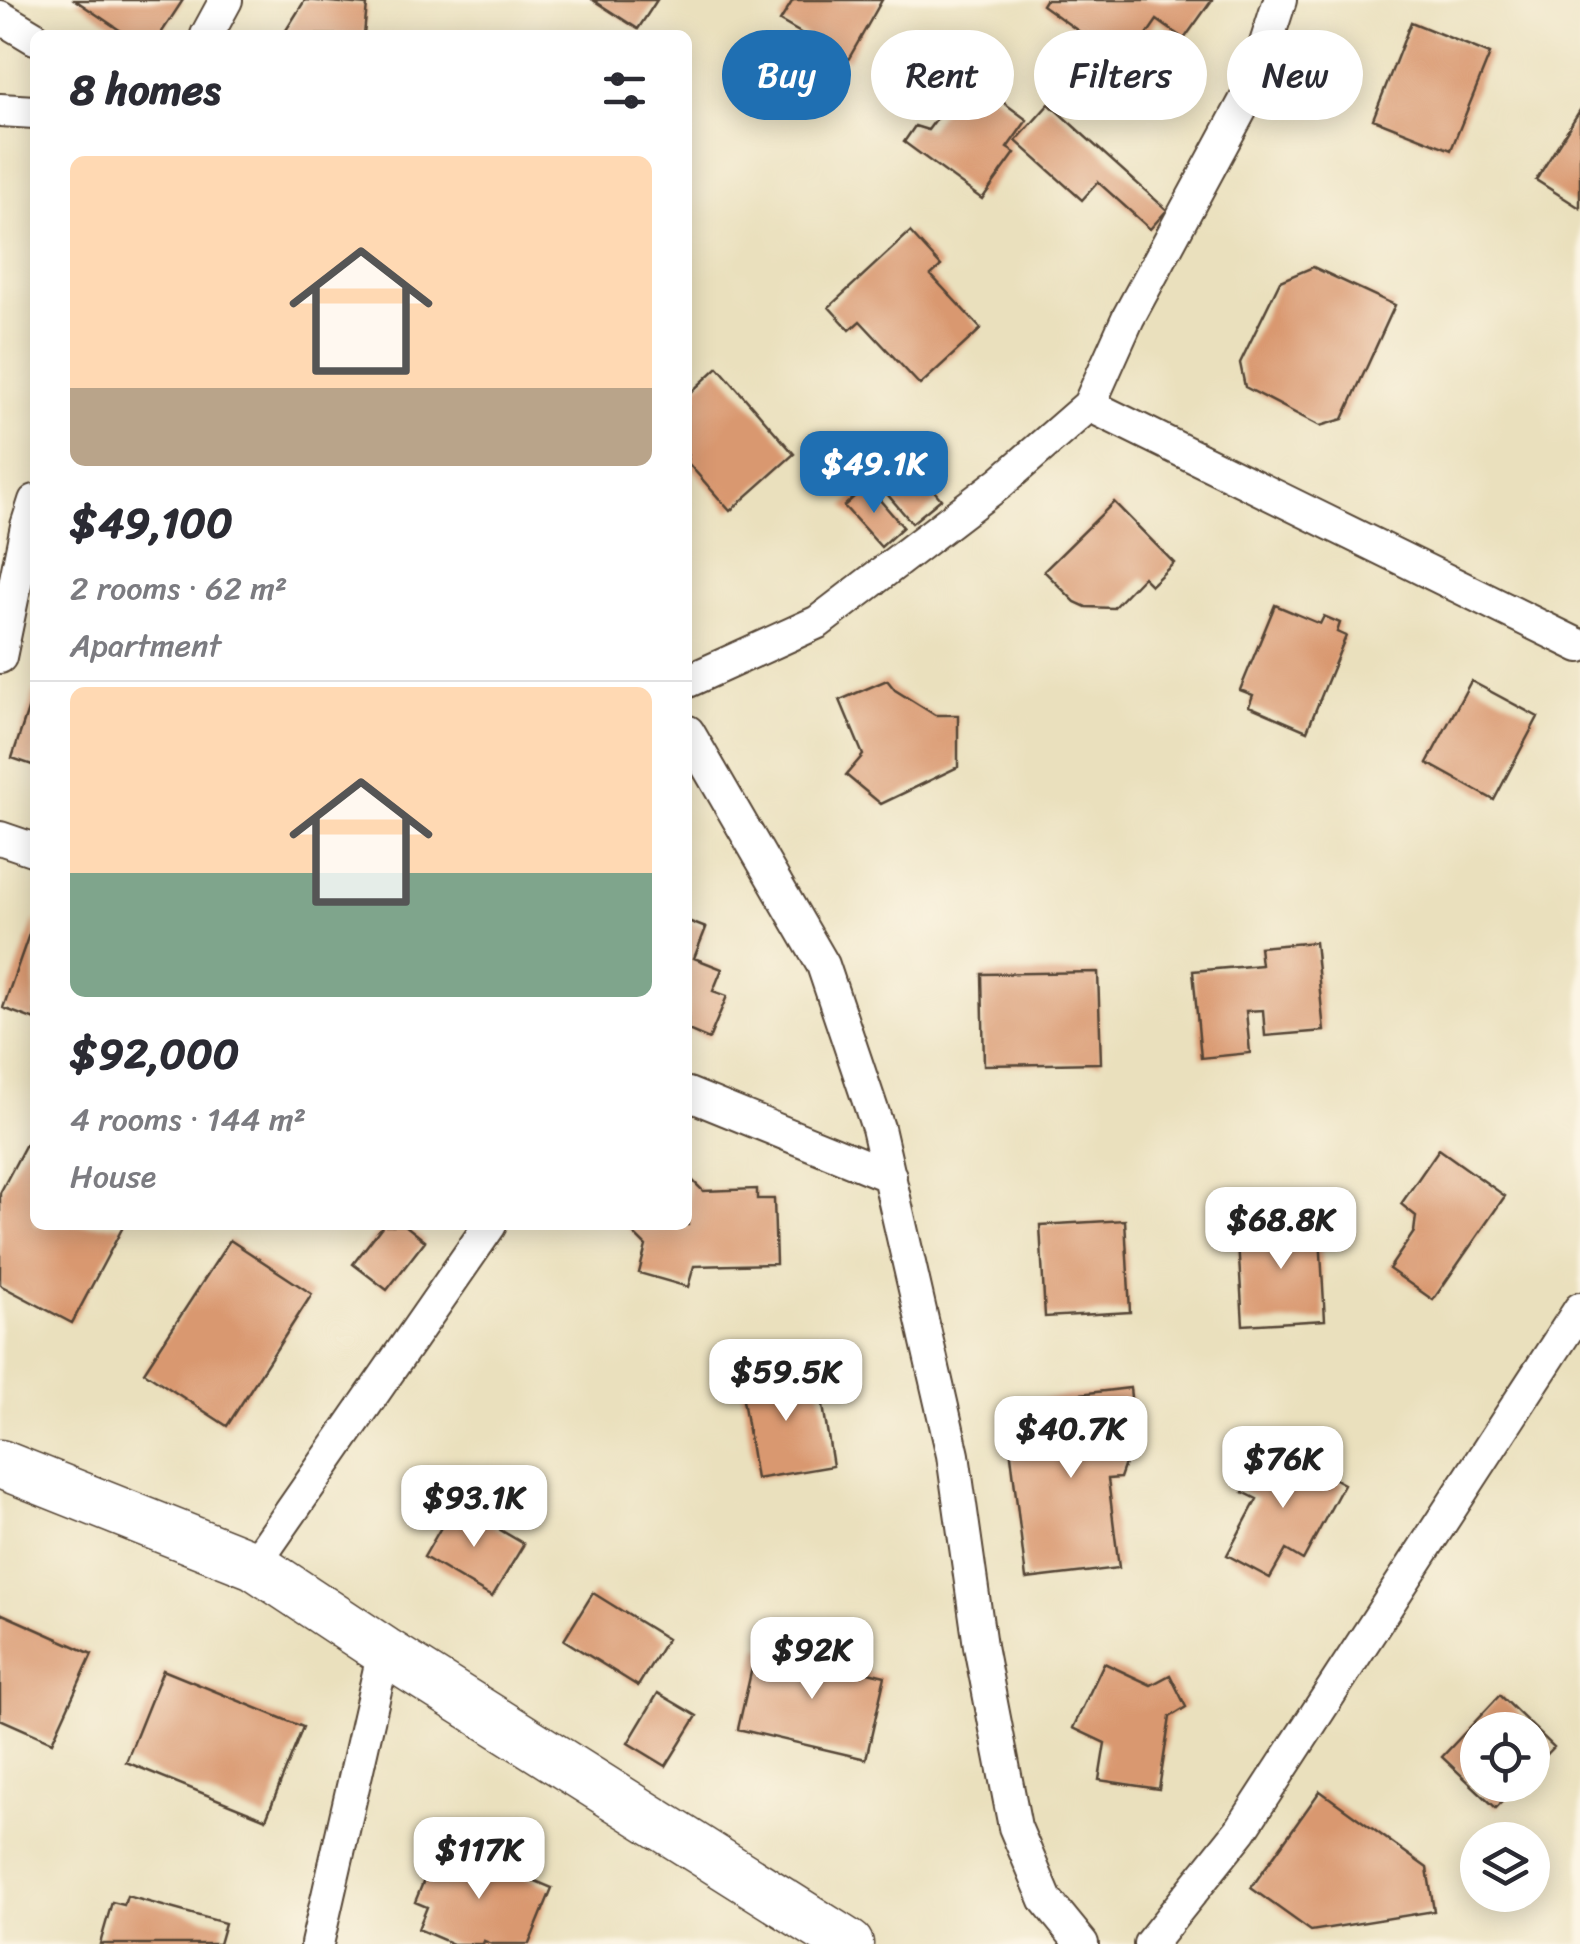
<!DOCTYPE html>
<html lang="en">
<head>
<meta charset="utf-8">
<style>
	:root { --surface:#fff; --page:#f2f2f3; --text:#2b2b33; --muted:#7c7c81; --line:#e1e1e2; --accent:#1f6fb2 }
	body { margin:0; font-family:Sriracha,sans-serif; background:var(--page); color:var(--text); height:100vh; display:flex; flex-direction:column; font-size:38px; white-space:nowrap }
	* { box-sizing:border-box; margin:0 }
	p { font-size:32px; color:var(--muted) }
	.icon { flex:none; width:55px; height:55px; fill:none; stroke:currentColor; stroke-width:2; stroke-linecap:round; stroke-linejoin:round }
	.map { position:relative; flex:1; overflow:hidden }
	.sheet { position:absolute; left:30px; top:30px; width:662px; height:1200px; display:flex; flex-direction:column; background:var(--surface); border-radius:15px; box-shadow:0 5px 25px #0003 }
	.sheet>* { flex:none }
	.guide { position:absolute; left:722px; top:30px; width:708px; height:90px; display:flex; gap:20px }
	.tools { position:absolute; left:1460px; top:1712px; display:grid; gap:20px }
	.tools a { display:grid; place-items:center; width:90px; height:90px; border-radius:50%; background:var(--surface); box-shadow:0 5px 25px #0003; font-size:50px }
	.price { position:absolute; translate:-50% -85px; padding:0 22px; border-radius:20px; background:#fff; color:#222; font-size:32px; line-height:65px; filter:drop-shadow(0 2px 5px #0008) }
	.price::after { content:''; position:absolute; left:50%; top:60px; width:30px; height:22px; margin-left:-15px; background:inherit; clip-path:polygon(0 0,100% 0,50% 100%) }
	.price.on { background:var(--accent); color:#fff }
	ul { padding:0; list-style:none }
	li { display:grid; align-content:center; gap:20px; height:530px; padding:0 40px }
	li+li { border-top:2px solid var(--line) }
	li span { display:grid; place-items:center; height:310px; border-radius:15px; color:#555 }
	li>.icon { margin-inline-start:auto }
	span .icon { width:180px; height:180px; fill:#fffc; stroke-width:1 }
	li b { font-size:42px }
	h2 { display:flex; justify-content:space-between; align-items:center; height:120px; padding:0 40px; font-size:42px }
	.tag { padding:0 35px; border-radius:45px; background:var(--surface); box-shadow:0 5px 25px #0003; font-size:35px; line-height:90px }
	.tag.on { background:var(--accent); color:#fff }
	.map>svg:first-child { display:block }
</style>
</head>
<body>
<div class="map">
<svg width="1580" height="1944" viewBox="0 0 1580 1944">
	<rect width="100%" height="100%" fill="#fcf5e5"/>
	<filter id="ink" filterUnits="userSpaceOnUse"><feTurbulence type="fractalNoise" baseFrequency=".01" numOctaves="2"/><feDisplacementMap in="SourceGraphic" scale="20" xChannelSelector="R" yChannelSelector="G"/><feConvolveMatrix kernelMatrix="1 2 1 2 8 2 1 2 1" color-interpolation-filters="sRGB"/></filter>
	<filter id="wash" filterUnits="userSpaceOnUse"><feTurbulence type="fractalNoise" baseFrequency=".0048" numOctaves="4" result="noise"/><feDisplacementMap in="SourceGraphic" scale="40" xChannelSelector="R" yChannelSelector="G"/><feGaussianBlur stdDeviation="2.25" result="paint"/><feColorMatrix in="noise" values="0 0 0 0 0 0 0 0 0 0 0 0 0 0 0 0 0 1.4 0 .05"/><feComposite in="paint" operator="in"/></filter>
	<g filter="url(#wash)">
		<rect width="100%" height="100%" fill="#eae0bd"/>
		<g id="blocks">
			<!-- building -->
			<path fill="#d99870" d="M 75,0 L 183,0 L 160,35 L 127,35 Z
				M 305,0 L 367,5 L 364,35 L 283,35 Z
				M 593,0 L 657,0 L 638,29 Z
				M 793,0 L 882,0 L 848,60 L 780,21 Z
				M 1045,0 L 1212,0 L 1184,39 L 1157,20 L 1126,65 L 1042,5 Z
				M 1411,22 L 1490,54 L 1451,150 L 1373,119 Z
				M 968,76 L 1027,120 L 1007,148 L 1015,153 L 982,199 L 904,142 L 915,126 L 928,130 Z
				M 1049,104 L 1167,210 L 1150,229 L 1098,182 L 1082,200 L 1016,141 Z
				M 1580,110 L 1580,208 L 1536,180 Z
				M 910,232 L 941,266 L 931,275 L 981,329 L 920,385 L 860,321 L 850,330 L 829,307 Z
				M 1313,267 L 1395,305 L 1343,419 L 1320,426 L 1245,387 L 1240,363 L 1280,281 Z
				M 718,367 L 794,454 L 730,511 L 688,463 L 688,395 Z
				M 903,455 L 941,499 L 912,523 L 875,480 Z
				M 867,485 L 903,527 L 881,547 L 844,506 Z
				M 1114,502 L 1174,563 L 1151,585 L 1143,577 L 1113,608 L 1086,607 L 1075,602 L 1044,571 Z
				M 1275,605 L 1320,624 L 1324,616 L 1340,623 L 1337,632 L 1346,636 L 1307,731 L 1249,706 L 1253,695 L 1240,690 Z
				M 887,680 L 895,690 L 935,715 L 958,715 L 958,767 L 881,804 L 846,775 L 863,755 L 840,700 Z
				M 1471,681 L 1538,717 L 1494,800 L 1427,763 Z
				M 34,691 L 35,691 L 35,766 L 12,758 Z
				M 34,920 L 35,920 L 35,1020 L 3,1008 Z
				M 688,921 L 706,928 L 694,958 L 722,969 L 713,991 L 727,996 L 709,1039 L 688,1030 Z
				M 1315,942 L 1324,1031 L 1265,1036 L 1263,1010 L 1246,1011 L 1250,1053 L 1201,1058 L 1193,971 L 1261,965 L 1259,947 Z
				M 1098,972 L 1101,1063 L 984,1065 L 982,974 Z
				M 26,1144 L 35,1149 L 35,1225 L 124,1225 L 72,1323 L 0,1285 L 0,1193 Z
				M 1439,1149 L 1505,1196 L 1433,1300 L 1389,1269 L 1414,1232 L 1416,1216 L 1401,1204 Z
				M 688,1176 L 703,1191 L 757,1189 L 757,1199 L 774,1199 L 776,1264 L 694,1266 L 688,1287 L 639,1273 L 646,1246 L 625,1225 L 688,1225 Z
				M 1319,1219 L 1325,1320 L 1243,1325 L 1237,1224 Z
				M 1125,1220 L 1130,1312 L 1045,1317 L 1040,1225 Z
				M 383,1225 L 405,1225 L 425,1241 L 387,1290 L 353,1264 Z
				M 230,1240 L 312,1294 L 227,1426 L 144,1372 Z
				M 817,1369 L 833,1466 L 756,1479 L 740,1381 Z
				M 1130,1388 L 1135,1435 L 1120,1478 L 1108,1479 L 1119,1568 L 1026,1579 L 1008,1430 L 1042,1426 L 1038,1399 Z
				M 1269,1443 L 1344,1484 L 1303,1560 L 1286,1550 L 1270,1578 L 1227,1555 L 1257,1499 L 1243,1492 Z
				M 455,1503 L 524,1544 L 492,1597 L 424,1557 Z
				M 593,1593 L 667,1639 L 638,1686 L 564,1640 Z
				M 0,1613 L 92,1654 L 52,1742 L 0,1719 Z
				M 757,1646 L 885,1676 L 866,1759 L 738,1729 Z
				M 1104,1663 L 1151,1685 L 1170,1675 L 1186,1707 L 1170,1717 L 1159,1789 L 1099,1780 L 1105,1743 L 1073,1728 Z
				M 163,1670 L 303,1727 L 266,1819 L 126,1762 Z
				M 658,1693 L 697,1716 L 666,1766 L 628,1743 Z
				M 1500,1695 L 1554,1747 L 1532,1770 L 1532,1730 L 1478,1730 L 1478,1785 L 1518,1785 L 1496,1808 L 1442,1757 Z
				M 1320,1791 L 1427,1868 L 1434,1911 L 1311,1931 L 1251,1888 Z
				M 455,1847 L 552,1888 L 529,1944 L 492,1944 L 484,1941 L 483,1944 L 453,1944 L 418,1929 L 427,1907 L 415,1902 L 436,1851 L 451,1857 Z
				M 127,1896 L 225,1923 L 219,1944 L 100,1944 L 112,1902 L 124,1905 Z"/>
		</g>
	</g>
	<g filter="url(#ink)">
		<use href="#blocks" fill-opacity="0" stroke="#554536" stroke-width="2.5"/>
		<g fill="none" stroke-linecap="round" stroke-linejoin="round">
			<!-- minor casing -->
			<g stroke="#554536" stroke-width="36">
				<path id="minor" d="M 0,17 L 35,38
					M 207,35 L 226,0
					M 0,110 L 35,112
					M 1089,405 L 1580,646
					M 0,657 L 27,526 L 35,501
					M 688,681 L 818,622 L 1001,482 L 1089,405 L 1128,318 L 1251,90 L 1280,0
					M 688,732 L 823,965 L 878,1128 L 953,1455 L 980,1646 L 1015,1827 L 1046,1900 L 1082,1944
					M 0,838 L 35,850
					M 688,1094 L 890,1176
					M 254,1565 L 490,1225
					M 317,1944 L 384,1651
					M 1150,1944 L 1241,1830 L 1580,1309"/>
			</g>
			<!-- secondary casing -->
			<g stroke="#554536" stroke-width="51">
				<path id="secondary" d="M 0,1464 L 254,1565 L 384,1651 L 849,1944"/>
			</g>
			<!-- minor -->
			<use href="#minor" stroke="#fff" stroke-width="32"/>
			<!-- secondary -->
			<use href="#secondary" stroke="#fff" stroke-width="48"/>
		</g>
	</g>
</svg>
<div class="tools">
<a><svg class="icon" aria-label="locate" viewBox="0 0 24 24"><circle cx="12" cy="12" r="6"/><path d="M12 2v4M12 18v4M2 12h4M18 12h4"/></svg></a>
<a><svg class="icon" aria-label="layers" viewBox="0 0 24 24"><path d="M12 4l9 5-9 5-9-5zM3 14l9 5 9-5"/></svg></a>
</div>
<b class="price on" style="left:874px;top:516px">$49.1K</b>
<b class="price" style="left:1281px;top:1272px">$68.8K</b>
<b class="price" style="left:786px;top:1424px">$59.5K</b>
<b class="price" style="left:1071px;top:1481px">$40.7K</b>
<b class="price" style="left:1283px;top:1511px">$76K</b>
<b class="price" style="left:474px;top:1550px">$93.1K</b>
<b class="price" style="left:812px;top:1702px">$92K</b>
<b class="price" style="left:479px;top:1902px">$117K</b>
<div class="guide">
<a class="tag on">Buy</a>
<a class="tag">Rent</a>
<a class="tag">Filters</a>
<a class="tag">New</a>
</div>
<section class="sheet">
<h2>8 homes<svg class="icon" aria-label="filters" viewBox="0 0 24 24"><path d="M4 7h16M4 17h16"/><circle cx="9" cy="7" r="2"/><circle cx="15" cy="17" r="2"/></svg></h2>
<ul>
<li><span style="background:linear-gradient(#ffd9b3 75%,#b9a48a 0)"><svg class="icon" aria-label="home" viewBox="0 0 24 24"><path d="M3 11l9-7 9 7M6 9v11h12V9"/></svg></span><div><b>$49,100</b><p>2 rooms · 62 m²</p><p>Apartment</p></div></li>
<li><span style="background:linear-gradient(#ffd9b3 60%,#7fa58c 0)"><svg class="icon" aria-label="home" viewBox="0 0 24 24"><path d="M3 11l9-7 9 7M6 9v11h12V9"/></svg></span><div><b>$92,000</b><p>4 rooms · 144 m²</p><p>House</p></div></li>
</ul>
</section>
</div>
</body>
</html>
